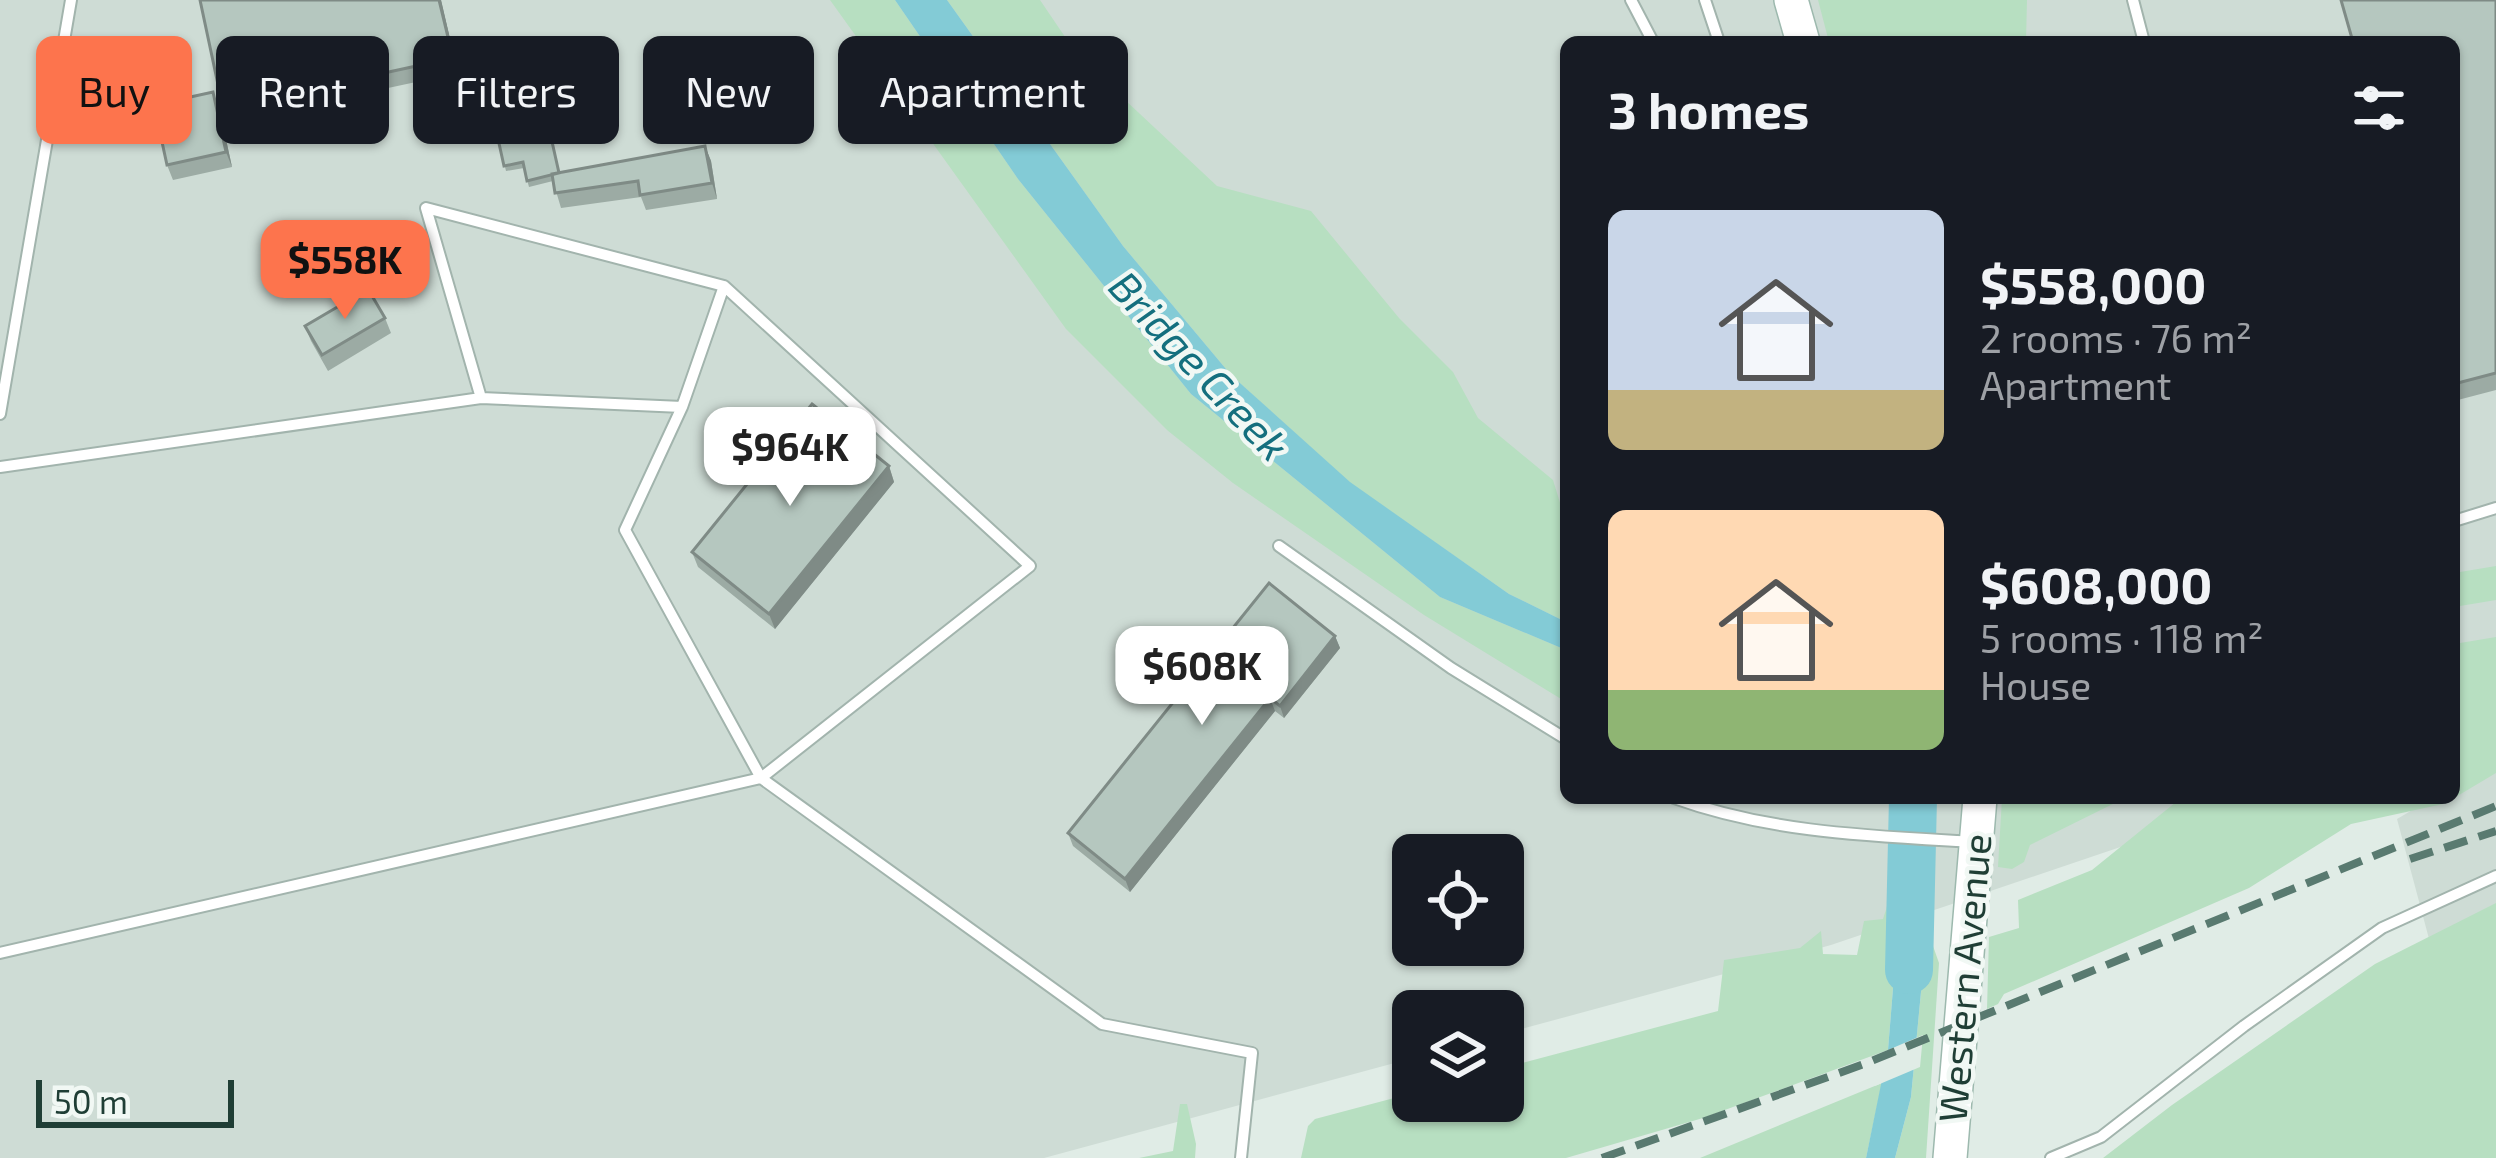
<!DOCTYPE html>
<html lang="en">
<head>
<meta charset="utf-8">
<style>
	:root { --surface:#171b24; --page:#242831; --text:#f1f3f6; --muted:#9ea1a6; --accent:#fd744d }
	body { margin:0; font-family:"Exo 2",sans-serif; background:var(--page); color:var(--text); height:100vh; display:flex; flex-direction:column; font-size:45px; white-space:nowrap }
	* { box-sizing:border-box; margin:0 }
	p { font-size:39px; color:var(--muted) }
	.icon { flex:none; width:66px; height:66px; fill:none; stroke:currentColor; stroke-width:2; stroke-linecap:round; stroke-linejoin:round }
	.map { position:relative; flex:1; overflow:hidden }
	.drawer { position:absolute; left:1560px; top:36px; width:900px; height:768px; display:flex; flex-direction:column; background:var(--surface); border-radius:18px; box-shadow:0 3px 9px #0004 }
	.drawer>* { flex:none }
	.guide { position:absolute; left:36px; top:36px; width:1140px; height:108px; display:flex; gap:24px }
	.fabs { position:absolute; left:1392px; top:834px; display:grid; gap:24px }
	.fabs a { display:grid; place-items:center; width:132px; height:132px; border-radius:18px; background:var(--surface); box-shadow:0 3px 9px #0004; font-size:60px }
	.scale { position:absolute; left:36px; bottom:30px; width:198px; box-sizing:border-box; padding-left:12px; border:6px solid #1f3e35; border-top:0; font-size:33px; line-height:42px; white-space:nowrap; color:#1f3e35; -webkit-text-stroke:9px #f1f8f4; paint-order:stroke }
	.price { position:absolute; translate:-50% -102px; padding:0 27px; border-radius:24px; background:#fff; color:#222; font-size:39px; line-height:78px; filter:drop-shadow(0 3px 6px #0008) }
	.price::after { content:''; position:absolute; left:50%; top:72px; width:36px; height:27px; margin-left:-18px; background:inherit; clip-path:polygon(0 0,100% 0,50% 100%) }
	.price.active { background:var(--accent); color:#111 }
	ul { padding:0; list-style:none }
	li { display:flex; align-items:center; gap:36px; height:300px; padding:0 48px }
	li span { display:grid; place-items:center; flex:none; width:336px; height:240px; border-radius:18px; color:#555 }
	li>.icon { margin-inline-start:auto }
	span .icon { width:144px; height:144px; fill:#fffc; stroke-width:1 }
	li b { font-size:51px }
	h2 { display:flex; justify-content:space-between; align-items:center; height:144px; padding:0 48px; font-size:51px }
	.pill { padding:0 42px; border-radius:18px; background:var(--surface); box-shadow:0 3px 9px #0004; font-size:42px; line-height:108px }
	.pill.active { background:var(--accent); color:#111 }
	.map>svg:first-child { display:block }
</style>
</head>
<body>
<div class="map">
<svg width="2496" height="1158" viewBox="0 0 2496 1158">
	<rect width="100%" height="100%" fill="#e0ece6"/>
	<!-- built -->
	<path fill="#cedcd5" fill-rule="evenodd" d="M 0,0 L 2496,0 L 2496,701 L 2454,721 L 2454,42 L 1566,42 L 1566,798 L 2265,798 L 1831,945 L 1503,1034 L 1503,1011 L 1413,1011 L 1413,1058 L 1044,1158 L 0,1158 ZM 1413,855 L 1503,855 L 1503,945 L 1413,945 Z
		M 2496,762 L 2496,945 L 2440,980 L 2397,819 L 2433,798 L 2454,798 L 2454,786 Z"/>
	<!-- green -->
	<path fill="#b7dfc1" d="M 830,0 L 895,0 L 1018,179 L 1191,394 L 1440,597 L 1566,650 L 1566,702 L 1424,615 L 1233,483 L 1167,430 L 1066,329 Z
		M 947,0 L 1040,0 L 1078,56 L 1217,186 L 1311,211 L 1399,318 L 1453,372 L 1478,418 L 1553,480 L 1566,522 L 1566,622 L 1509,594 L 1349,482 L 1231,375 L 1123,246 Z
		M 1818,0 L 2027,0 L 2026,42 L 1829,42 Z
		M 2496,566 L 2496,600 L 2454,607 L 2454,573 Z
		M 2496,637 L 2496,773 L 2454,798 L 2454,644 Z
		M 2002,798 L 2125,798 L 2030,845 L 2024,862 L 2012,869 L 1998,867 Z
		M 2181,798 L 2454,798 L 2443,804 L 2351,824 L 2249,888 L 2004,994 L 1998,1004 L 1987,1009 L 1989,937 L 2019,928 L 2018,900 L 2092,870 Z
		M 1895,882 L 1901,890 L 1888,1050 L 1703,1118 L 1566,1158 L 1301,1158 L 1308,1126 L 1315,1119 L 1413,1093 L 1413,1101 L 1503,1101 L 1503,1068 L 1718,1011 L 1724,960 L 1800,948 L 1821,931 L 1823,954 L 1857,955 L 1864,921 L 1883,919 Z
		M 2496,903 L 2496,1158 L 2103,1158 L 2172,1105 L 2375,964 Z
		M 1927,929 L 1939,963 L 1926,1158 L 1895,1158 L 1911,1097 Z
		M 1882,1083 L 1866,1158 L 1700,1158 Z
		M 1180,1104 L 1187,1104 L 1196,1144 L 1195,1158 L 1139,1158 L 1173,1151 Z"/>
	<!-- water -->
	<path fill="#83cbd6" d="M 895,0 L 947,0 L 1123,246 L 1231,375 L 1350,482 L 1509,594 L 1566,622 L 1566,650 L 1440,597 L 1191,394 L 1018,179 Z
		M 1901,890 L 1927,929 L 1911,1097 L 1895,1158 L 1866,1158 L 1888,1050 Z"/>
	<!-- pier -->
	<path fill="#e0ece6" d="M 1923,1035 L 1920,1067 L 1875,1086 L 1881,1053 Z"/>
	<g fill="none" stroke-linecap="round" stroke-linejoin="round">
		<!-- river -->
		<path stroke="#83cbd6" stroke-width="48" d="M 1909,970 L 1913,798"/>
		<!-- lane casing -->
		<g stroke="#a2b4ad" stroke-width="14">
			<path id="lane" d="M 1631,0 L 1653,42
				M 1705,0 L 1719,42
				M 2133,0 L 2144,42
				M 481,398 L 426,208 L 724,286
				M 0,414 L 71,0
				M 0,467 L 481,398 L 682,407 L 625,530 L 761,778 L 1102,1024 L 1252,1053 L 1241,1158
				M 2454,521 L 2496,508
				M 1279,546 L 1451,668 L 1566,739
				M 1674,798 C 1771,833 1872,836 1974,842
				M 0,953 L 761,778 L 1030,566 L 724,286 L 682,407
				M 2051,1158 L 2101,1137 L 2244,1026 L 2382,928 L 2496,876"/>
		</g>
		<!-- secondary casing -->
		<g stroke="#9db9ae" stroke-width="36">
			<path id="secondary" d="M 1791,0 L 1803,42
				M 1950,1158 L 1980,798"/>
		</g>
		<!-- lane -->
		<use href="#lane" stroke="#fff" stroke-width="10"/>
		<!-- secondary -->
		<use href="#secondary" stroke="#fff" stroke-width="33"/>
		<!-- rail -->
		<path stroke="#597a70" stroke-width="8" stroke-dasharray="24 12" stroke-linecap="butt" d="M 2410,859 L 2496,831
			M 1602,1158 L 1864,1064 L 2496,806"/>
	</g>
	<!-- wall -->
	<path fill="#9caba4" d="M 200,0 L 441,0 L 458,73 L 229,122 L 223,108 Z
		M 2496,0 L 2496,390 L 2454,401 L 2454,42 Z
		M 219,107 L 232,167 L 173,180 L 167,165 Z
		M 491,107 L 559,173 L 705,146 L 711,161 L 717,199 L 646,210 L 641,197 L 561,208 L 553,181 L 529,187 L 524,168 L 506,171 Z
		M 385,318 L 391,333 L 328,371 L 311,341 L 305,326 Z
		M 889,466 L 894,482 L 775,629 L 698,567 L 692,552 Z
		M 1335,636 L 1340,648 L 1284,718 L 1275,711 L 1130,892 L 1073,846 L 1068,833 Z"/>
	<!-- shaded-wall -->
	<path fill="#7f8b86" d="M 439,0 L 441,0 L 458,73 L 453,58 Z
		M 213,92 L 219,107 L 232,167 L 226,152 Z
		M 705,146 L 711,161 L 717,199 L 712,183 Z
		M 889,466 L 894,482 L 775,629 L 769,614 Z
		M 1335,636 L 1340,648 L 1284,718 L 1280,706 Z
		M 1270,698 L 1275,711 L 1130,892 L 1125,879 Z"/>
	<!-- building -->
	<path fill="#b5c7bf" stroke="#7f8b86" stroke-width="3" d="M 200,0 L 439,0 L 453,58 L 223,108 Z
		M 2341,0 L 2496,0 L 2496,373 L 2454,384 L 2454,42 L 2353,42 Z
		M 213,92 L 226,152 L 167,165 L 154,105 Z
		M 542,97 L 559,173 L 527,181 L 523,162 L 504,166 L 491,107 Z
		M 705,146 L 712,183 L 640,195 L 638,181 L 555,193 L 552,174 Z
		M 368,289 L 385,318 L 322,355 L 305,326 Z
		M 812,404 L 889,466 L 769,614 L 692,552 Z
		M 1269,583 L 1335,636 L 1280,706 L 1270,698 L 1125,879 L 1068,833 Z"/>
	<g text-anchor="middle" stroke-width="9" stroke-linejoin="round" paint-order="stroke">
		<!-- street labels -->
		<g font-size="39" fill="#1f3e35" stroke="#f1f8f4">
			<text transform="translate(1965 978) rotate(-85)" y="14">Western Avenue</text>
		</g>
		<!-- water labels -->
		<g font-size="42" font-style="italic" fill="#146f7e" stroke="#f1f8f4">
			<text transform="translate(1199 366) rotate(47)" y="15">Bridge Creek</text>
		</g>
	</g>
</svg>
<div class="fabs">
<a><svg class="icon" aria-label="locate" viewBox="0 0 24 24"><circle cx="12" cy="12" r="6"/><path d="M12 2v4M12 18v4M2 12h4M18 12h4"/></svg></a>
<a><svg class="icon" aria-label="layers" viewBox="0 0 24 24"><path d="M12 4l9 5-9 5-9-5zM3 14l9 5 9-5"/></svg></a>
</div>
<div class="scale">50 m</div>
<b class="price active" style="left:345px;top:322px">$558K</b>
<b class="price" style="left:790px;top:509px">$964K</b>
<b class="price" style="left:1202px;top:728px">$608K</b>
<div class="guide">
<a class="pill active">Buy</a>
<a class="pill">Rent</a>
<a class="pill">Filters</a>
<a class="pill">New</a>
<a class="pill">Apartment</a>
</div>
<section class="drawer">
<h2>3 homes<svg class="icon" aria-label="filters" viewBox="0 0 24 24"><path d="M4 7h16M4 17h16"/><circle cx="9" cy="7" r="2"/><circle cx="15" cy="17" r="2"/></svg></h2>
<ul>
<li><span style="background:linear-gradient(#c9d6e8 75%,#c2b280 0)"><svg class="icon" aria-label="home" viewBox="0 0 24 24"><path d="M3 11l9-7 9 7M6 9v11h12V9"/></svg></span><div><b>$558,000</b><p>2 rooms · 76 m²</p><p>Apartment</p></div></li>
<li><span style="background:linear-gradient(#ffd9b3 75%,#8fb573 0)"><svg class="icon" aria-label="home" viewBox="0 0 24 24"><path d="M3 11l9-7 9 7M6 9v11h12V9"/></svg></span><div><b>$608,000</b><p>5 rooms · 118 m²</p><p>House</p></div></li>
</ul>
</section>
</div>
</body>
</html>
